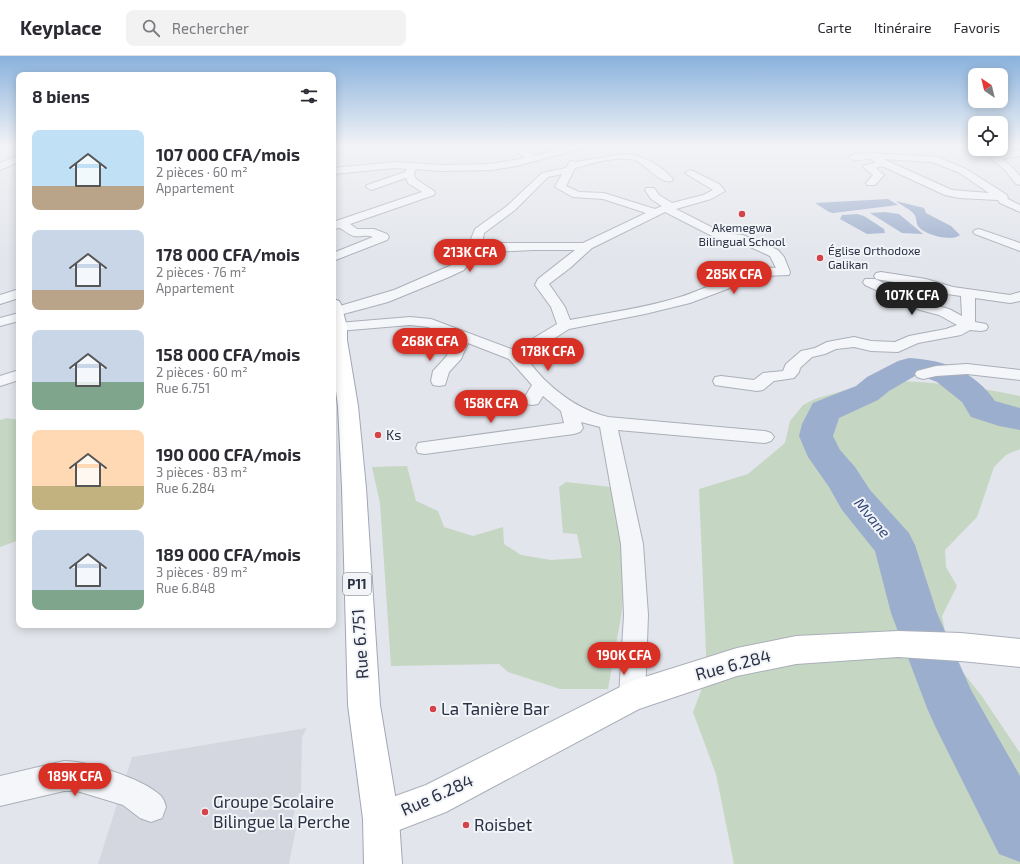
<!DOCTYPE html>
<html lang="fr">
<head>
<meta charset="utf-8">
<style>
	:root { --surface:#fff; --page:#f2f2f3; --text:#2b2b33; --muted:#7c7c81; --line:#e1e1e2; --accent:#d93025 }
	body { margin:0; font-family:"Exo 2",sans-serif; background:var(--page); color:var(--text); height:100vh; display:flex; flex-direction:column; font-size:15px; white-space:nowrap }
	* { box-sizing:border-box; margin:0 }
	p { font-size:13px; color:var(--muted) }
	.icon { flex:none; width:22px; height:22px; fill:none; stroke:currentColor; stroke-width:2; stroke-linecap:round; stroke-linejoin:round }
	.map { position:relative; flex:1; overflow:hidden }
	.side { position:absolute; left:16px; top:16px; width:320px; height:556px; display:flex; flex-direction:column; background:var(--surface); border-radius:8px; box-shadow:0 2px 10px #0003 }
	.side>* { flex:none }
	.needle { width:26px; rotate:325deg }
	.buttons { position:absolute; left:968px; top:12px; display:grid; gap:8px }
	.buttons a { display:grid; place-items:center; width:40px; height:40px; border-radius:8px; background:var(--surface); box-shadow:0 2px 10px #0003; font-size:20px }
	.price { position:absolute; translate:-50% -34px; padding:0 9px; border-radius:14px; background:var(--accent); color:#fff; font-size:13px; line-height:26px; filter:drop-shadow(0 1px 2px #0008) }
	.price::after { content:''; position:absolute; left:50%; top:24px; width:12px; height:9px; margin-left:-6px; background:inherit; clip-path:polygon(0 0,100% 0,50% 100%) }
	.price.on { background:#222; color:#fff }
	ul { padding:0; list-style:none }
	li { display:flex; align-items:center; gap:12px; height:100px; padding:0 16px }
	li span { display:grid; place-items:center; flex:none; width:112px; height:80px; border-radius:8px; color:#555 }
	li>.icon { margin-inline-start:auto }
	span .icon { width:48px; height:48px; fill:#fffc; stroke-width:1 }
	li b { font-size:17px }
	h2 { display:flex; justify-content:space-between; align-items:center; height:48px; padding:0 16px; font-size:17px }
	header { display:flex; align-items:center; gap:24px; box-sizing:border-box; height:56px; padding:0 20px; background:var(--surface); border-bottom:1px solid var(--line) }
	header strong { font-size:19px }
	nav { display:flex; gap:22px; margin-inline-start:auto; font-size:14px }
	.search { width:280px; height:36px; background:var(--page); display:flex; align-items:center; gap:10px; box-sizing:border-box; padding:0 14px; border-radius:8px; color:var(--muted); font-size:15px }
	.map>svg:first-child { display:block }
</style>
</head>
<body>
<header>
<strong>Keyplace</strong>
<div class="search"><svg class="icon" aria-label="search" viewBox="0 0 24 24"><circle cx="10" cy="10" r="6"/><path d="M15 15l6 6"/></svg>Rechercher</div>
<nav><a>Carte</a><a>Itinéraire</a><a>Favoris</a></nav>
</header>
<div class="map">
<svg width="1020" height="808" viewBox="0 0 1020 808">
	<rect width="100%" height="100%" fill="#e2e5eb"/>
	<!-- built -->
	<path fill="#d4d7e0" d="M 307,672 L 302,681 L 301,737 L 298,739 L 291,772 L 296,772 L 289,808 L 98,808 L 132,701 Z"/>
	<!-- green -->
	<path fill="#c5d6c3" d="M 894,325 C 936,326 978,331 1020,340 L 1020,393 L 1006,399 L 994,411 L 977,461 L 945,494 L 946,511 L 957,530 L 942,560 L 946,581 L 953,604 L 981,639 L 1020,697 L 1020,808 L 734,808 L 716,718 L 693,656 L 707,619 L 699,433 L 748,418 L 785,387 L 790,365 L 803,349 L 815,343 L 852,332 Z
		M 7,362 L 19,364 L 19,484 L 0,491 L 0,364 Z
		M 407,410 L 416,445 L 438,455 L 444,471 L 473,480 L 503,471 L 504,488 L 521,499 L 551,504 L 582,502 L 577,478 L 563,477 L 559,431 L 566,426 L 611,431 L 625,482 L 622,555 L 608,633 L 560,633 L 508,616 L 499,608 L 391,610 L 380,447 L 372,411 Z"/>
	<!-- water -->
	<path fill="#9caecd" d="M 888,143 L 898,149 L 833,157 L 829,156 L 815,147 Z
		M 896,145 L 924,152 L 926,157 L 951,170 L 960,179 C 952,186 924,179 918,170 C 916,167 917,162 914,158 C 910,153 902,150 896,145 Z
		M 885,156 L 899,158 L 923,178 L 902,177 L 870,157 Z
		M 857,158 L 864,160 L 884,173 L 885,177 L 867,178 L 840,163 L 842,159 Z"/>
	<g fill="none" stroke-linecap="round" stroke-linejoin="round">
		<!-- river -->
		<path fill="#9caecd" fill-rule="evenodd" d="M 909,302 C 945,304 974,315 995,345 L 1020,352 L 1020,374 L 999,370 L 971,361 L 962,346 L 937,326 L 924,321 L 915,320 L 889,335 L 878,344 L 839,362 L 833,380 L 840,394 L 855,411 L 870,434 L 909,477 L 915,489 L 937,557 L 971,634 L 1020,720 L 1020,806 L 999,798 L 935,670 L 927,652 L 891,557 L 875,495 L 842,454 L 829,431 L 808,401 L 799,380 L 802,368 L 813,347 L 856,330 L 867,321 L 898,305 Z"/>
		<!-- street casing -->
		<g stroke="#aaafb9" stroke-width="2">
			<path id="street" d="M 510,90 L 521,90 L 535,100 L 575,90 L 592,90 L 516,110 L 491,114 L 442,115 L 416,113 L 414,118 L 416,123 L 434,135 L 435,137 L 434,139 L 350,168 L 357,173 L 374,173 L 387,178 L 389,181 L 387,184 L 333,205 L 333,197 L 373,181 C 366,178 361,181 354,180 C 349,179 344,174 340,172 L 333,173 L 333,166 L 422,136 L 408,127 L 406,122 L 371,134 L 366,131 L 367,129 L 405,116 L 407,113 L 395,112 L 333,118 L 333,112 L 395,106 L 442,109 L 491,108 L 525,102 Z
				M 1020,94 L 1020,100 L 1002,103 L 1011,110 L 1020,120 L 1020,129 L 1016,128 L 1005,114 L 989,101 L 994,98 Z
				M 870,97 L 937,101 L 966,113 L 1007,139 L 1008,143 L 1020,149 L 1020,156 L 1000,147 L 998,144 L 959,142 L 945,139 L 882,110 L 876,112 L 884,119 L 875,129 L 867,129 L 866,127 L 873,119 L 863,111 L 865,109 L 875,107 L 871,103 L 854,104 L 849,101 L 854,98 ZM 883,103 L 932,106 L 960,117 L 989,137 L 952,134 Z
				M 621,98 C 640,97 661,109 673,123 L 672,125 C 660,128 647,110 637,105 C 622,98 591,108 575,112 L 566,130 L 579,136 L 604,137 L 655,153 L 662,150 L 651,143 L 645,134 L 646,132 L 654,132 L 659,139 L 672,147 L 703,139 L 713,134 L 685,117 L 690,114 L 693,115 L 719,128 L 725,135 L 711,143 L 676,153 L 723,177 L 743,179 L 778,194 L 784,201 L 790,216 L 789,219 L 762,220 L 690,247 L 645,258 L 569,273 L 525,301 C 532,309 539,319 547,326 C 565,343 584,355 608,361 L 765,375 L 771,377 L 774,381 L 771,385 L 765,387 L 618,374 L 643,488 L 648,559 L 645,640 L 641,649 L 632,653 L 623,649 L 619,640 L 624,559 L 621,488 L 600,371 L 581,366 L 583,372 L 580,376 L 574,378 L 425,398 L 418,397 L 416,392 L 418,387 L 425,386 L 564,367 L 561,355 L 543,340 L 538,348 L 532,349 L 526,348 L 523,344 L 532,329 L 509,303 L 468,287 L 461,303 L 449,316 L 445,329 L 439,330 L 433,329 L 431,325 L 433,315 L 446,301 L 456,282 L 428,271 L 410,269 L 338,275 L 333,274 L 333,268 L 338,267 L 410,261 L 431,263 L 514,294 L 557,268 L 551,251 L 535,229 L 538,223 L 575,194 L 533,194 L 492,196 L 479,194 L 464,214 L 449,221 L 388,246 L 336,260 L 333,260 L 333,252 L 394,234 L 454,208 L 467,193 L 475,173 L 507,150 L 542,117 L 566,112 L 570,105 L 577,106 ZM 562,118 L 555,131 L 573,141 L 603,143 L 646,157 L 583,187 L 482,187 L 484,177 L 515,154 L 548,121 ZM 665,156 L 716,182 L 737,185 L 770,200 L 776,212 C 749,209 707,233 680,241 C 645,252 607,257 570,264 L 565,251 L 549,228 L 570,212 L 592,192 Z
				M 19,99 L 19,106 L 0,114 L 0,107 Z
				M 979,173 L 1020,187 L 1020,195 L 975,178 L 973,176 L 975,174 Z
				M 881,216 L 926,223 L 953,231 L 1010,239 L 1020,236 L 1020,245 L 1010,247 L 975,242 L 975,266 L 986,268 L 988,271 L 986,274 L 981,275 L 970,274 L 961,279 L 918,287 L 898,296 L 871,295 L 854,291 L 836,293 L 825,298 L 812,301 L 800,312 L 799,316 L 794,322 L 774,325 L 763,334 L 757,335 L 721,330 L 715,329 L 713,325 L 715,321 L 721,320 L 754,324 L 763,317 L 783,315 L 786,308 L 801,295 L 815,292 L 827,286 L 854,281 L 871,285 L 895,286 L 909,280 L 946,273 L 957,269 L 939,259 L 920,254 L 865,229 L 863,226 L 865,223 L 875,223 L 930,248 L 949,253 L 962,260 L 961,240 L 947,238 L 924,231 L 876,223 L 874,220 L 876,217 Z
				M 19,233 L 19,242 L 0,248 L 0,239 Z
				M 19,257 L 19,265 L 0,270 L 0,262 Z
				M 967,308 L 1020,314 L 1020,324 L 967,318 L 936,320 L 923,323 L 917,321 L 915,318 L 917,315 L 936,310 Z
				M 19,314 L 19,324 L 0,330 L 0,320 Z
				M 64,705 C 88,705 144,723 161,740 C 163,742 165,747 166,751 L 162,762 L 151,766 L 140,762 L 123,749 L 77,735 L 64,735 L 0,750 L 0,720 Z"/>
		</g>
		<!-- secondary casing -->
		<g stroke="#aaafb9" stroke-width="2">
			<path id="secondary" d="M 898,575 L 961,577 L 1020,583 L 1020,611 L 961,605 L 898,601 L 796,608 L 737,620 L 639,653 L 446,756 L 381,781 L 368,776 L 363,763 L 368,750 L 426,729 L 632,625 L 737,592 L 796,580 Z"/>
		</g>
		<!-- primary casing -->
		<g stroke="#a1a7b8" stroke-width="2">
			<path id="primary" d="M 333,243 L 339,245 L 341,248 L 347,271 L 347,284 L 358,350 L 366,432 L 380,649 L 399,763 L 402,808 L 364,808 L 363,763 L 348,649 L 342,432 L 338,350 L 333,312 Z"/>
		</g>
		<!-- street -->
		<use href="#street" fill="#f5f6f9" fill-rule="evenodd"/>
		<!-- secondary -->
		<use href="#secondary" fill="#fff" fill-rule="evenodd"/>
		<!-- primary -->
		<use href="#primary" fill="#fff" fill-rule="evenodd"/>
	</g>
	<!-- sky -->
	<linearGradient id="sky" x2="0" y2="1"><stop stop-color="#89b2dd"/><stop offset="0.44" stop-color="#f2f3f6"/><stop offset="1" stop-color="#f2f3f6" stop-opacity="0"/></linearGradient>
	<rect width="1020" height="204" fill="url(#sky)"/>
	<!-- markers -->
	<g fill="#d54247" stroke="#f2f4f8" stroke-width="1.5">
		<circle cx="742" cy="158" r="4"/>
		<circle cx="820" cy="202" r="4"/>
		<circle cx="378" cy="379" r="4"/>
		<circle cx="433" cy="653" r="4"/>
		<circle cx="205" cy="756" r="4"/>
		<circle cx="466" cy="769" r="4"/>
	</g>
	<g text-anchor="middle" stroke-width="4" stroke-linejoin="round" paint-order="stroke">
		<!-- far-poi labels -->
		<g font-size="12" fill="#293044" stroke="#f2f4f8">
			<text x="742" y="176">Akemegwa<tspan x="742" dy="14">Bilingual School</tspan></text>
			<text x="828" y="199" text-anchor="start">Église Orthodoxe<tspan x="828" dy="14">Galikan</tspan></text>
		</g>
		<!-- shield labels -->
		<rect fill="#f2f4f8" stroke="#656b7a" stroke-width="1" x="343" y="517" width="28" height="22" rx="3"/>
		<g font-size="13" font-weight="bold" fill="#293044">
			<text x="357" y="533">P11</text>
		</g>
		<!-- poi labels -->
		<g font-size="14" fill="#293044" stroke="#f2f4f8" text-anchor="start">
			<text x="386" y="384">Ks</text>
		</g>
		<!-- water labels -->
		<g font-size="15" font-style="italic" fill="#31497b" stroke="#f2f4f8">
			<text transform="translate(872 462) rotate(50)" y="5">Mvane</text>
		</g>
		<!-- near-street labels -->
		<g font-size="17" fill="#293044" stroke="#f2f4f8">
			<text transform="translate(360 588) rotate(-94)" y="6">Rue 6.751</text>
			<text transform="translate(733 609) rotate(-15)" y="6">Rue 6.284</text>
			<text transform="translate(437 739) rotate(-24)" y="6">Rue 6.284</text>
		</g>
		<!-- near-poi labels -->
		<g font-size="17" fill="#293044" stroke="#f2f4f8" text-anchor="start">
			<text x="441" y="659">La Tanière Bar</text>
			<text x="213" y="752">Groupe Scolaire<tspan x="213" dy="20">Bilingue la Perche</tspan></text>
			<text x="474" y="775">Roisbet</text>
		</g>
	</g>
</svg>
<div class="buttons">
<a><svg class="needle" viewBox="-14 -14 28 28"><path d="M0-13l5 13h-10z" fill="#e53935"/><path d="M0 13l5-13h-10z" fill="#7c7c81"/></svg></a>
<a><svg class="icon" aria-label="locate" viewBox="0 0 24 24"><circle cx="12" cy="12" r="6"/><path d="M12 2v4M12 18v4M2 12h4M18 12h4"/></svg></a>
</div>
<b class="price" style="left:470px;top:217px">213K CFA</b>
<b class="price" style="left:734px;top:239px">285K CFA</b>
<b class="price on" style="left:912px;top:260px">107K CFA</b>
<b class="price" style="left:430px;top:306px">268K CFA</b>
<b class="price" style="left:548px;top:316px">178K CFA</b>
<b class="price" style="left:491px;top:368px">158K CFA</b>
<b class="price" style="left:624px;top:620px">190K CFA</b>
<b class="price" style="left:75px;top:741px">189K CFA</b>
<section class="side">
<h2>8 biens<svg class="icon" aria-label="filters" viewBox="0 0 24 24"><path d="M4 7h16M4 17h16"/><circle cx="9" cy="7" r="2"/><circle cx="15" cy="17" r="2"/></svg></h2>
<ul>
<li><span style="background:linear-gradient(#bfe0f5 70%,#b9a48a 0)"><svg class="icon" aria-label="home" viewBox="0 0 24 24"><path d="M3 11l9-7 9 7M6 9v11h12V9"/></svg></span><div><b>107 000 CFA/mois</b><p>2 pièces · 60 m²</p><p>Appartement</p></div></li>
<li><span style="background:linear-gradient(#c9d6e8 75%,#b9a48a 0)"><svg class="icon" aria-label="home" viewBox="0 0 24 24"><path d="M3 11l9-7 9 7M6 9v11h12V9"/></svg></span><div><b>178 000 CFA/mois</b><p>2 pièces · 76 m²</p><p>Appartement</p></div></li>
<li><span style="background:linear-gradient(#c9d6e8 65%,#7fa58c 0)"><svg class="icon" aria-label="home" viewBox="0 0 24 24"><path d="M3 11l9-7 9 7M6 9v11h12V9"/></svg></span><div><b>158 000 CFA/mois</b><p>2 pièces · 60 m²</p><p>Rue 6.751</p></div></li>
<li><span style="background:linear-gradient(#ffd9b3 70%,#c2b280 0)"><svg class="icon" aria-label="home" viewBox="0 0 24 24"><path d="M3 11l9-7 9 7M6 9v11h12V9"/></svg></span><div><b>190 000 CFA/mois</b><p>3 pièces · 83 m²</p><p>Rue 6.284</p></div></li>
<li><span style="background:linear-gradient(#c9d6e8 75%,#7fa58c 0)"><svg class="icon" aria-label="home" viewBox="0 0 24 24"><path d="M3 11l9-7 9 7M6 9v11h12V9"/></svg></span><div><b>189 000 CFA/mois</b><p>3 pièces · 89 m²</p><p>Rue 6.848</p></div></li>
</ul>
</section>
</div>
</body>
</html>
